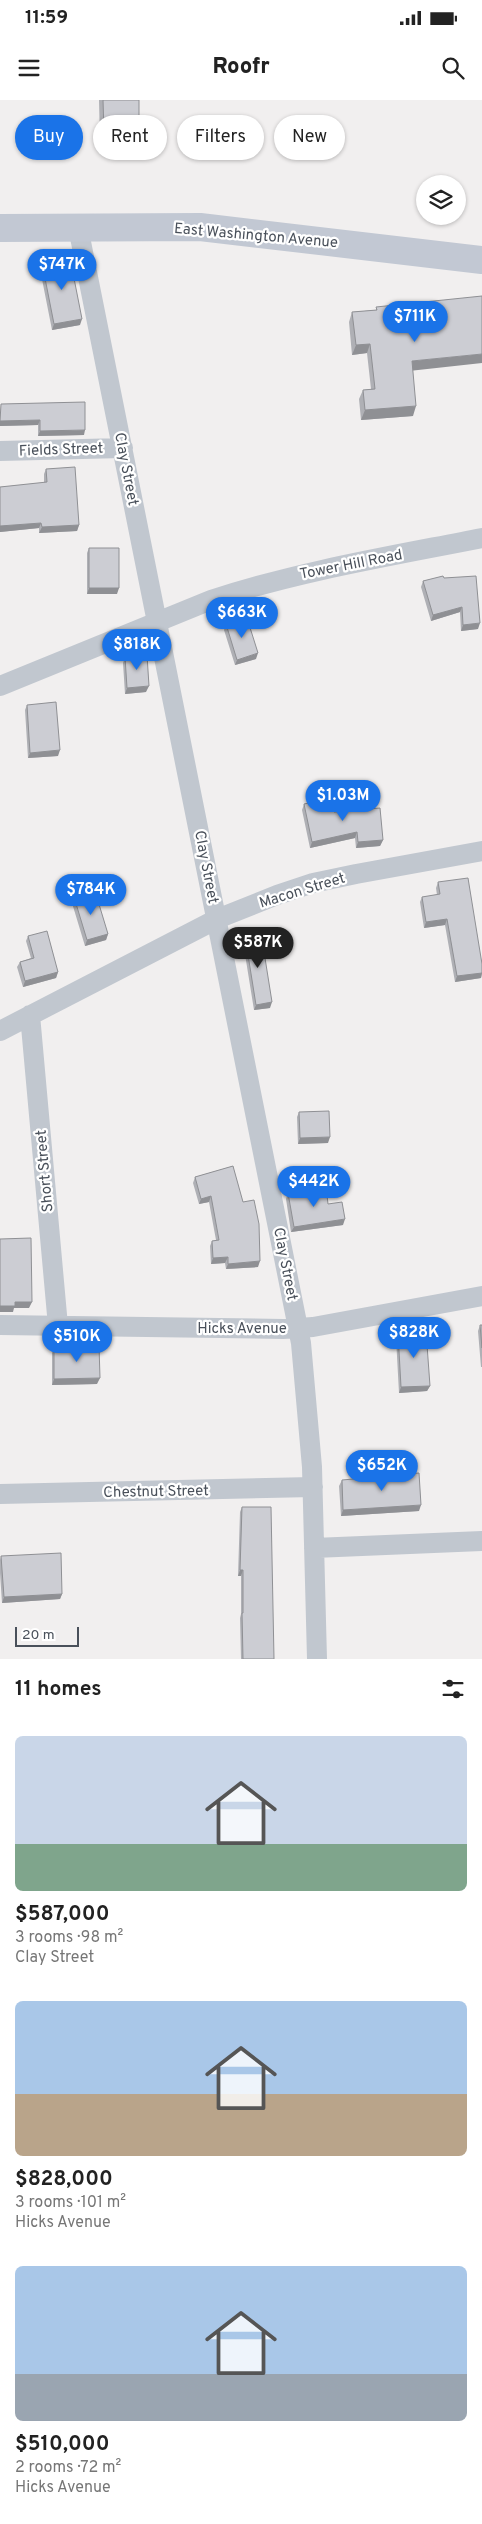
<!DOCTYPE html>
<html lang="en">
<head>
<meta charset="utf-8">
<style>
	:root { --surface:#fff; --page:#f6f6f6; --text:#222; --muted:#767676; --accent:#1a73e8 }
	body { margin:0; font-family:Overpass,sans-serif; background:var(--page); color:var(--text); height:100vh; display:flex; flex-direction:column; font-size:19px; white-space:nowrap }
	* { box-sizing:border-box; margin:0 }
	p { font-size:16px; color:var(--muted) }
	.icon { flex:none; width:28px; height:28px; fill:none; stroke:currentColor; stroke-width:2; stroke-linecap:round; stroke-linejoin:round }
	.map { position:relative; height:1559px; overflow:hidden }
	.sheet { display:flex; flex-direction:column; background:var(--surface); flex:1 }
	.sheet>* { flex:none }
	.top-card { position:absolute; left:15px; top:15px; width:452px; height:45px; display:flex; gap:10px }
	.fabs { position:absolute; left:416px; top:75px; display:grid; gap:10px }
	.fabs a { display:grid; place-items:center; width:50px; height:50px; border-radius:50%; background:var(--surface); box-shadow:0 1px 4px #0004; font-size:25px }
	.scale { position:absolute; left:15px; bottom:12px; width:64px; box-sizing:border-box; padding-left:5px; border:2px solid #49505a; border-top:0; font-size:14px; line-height:18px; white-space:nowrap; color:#49505a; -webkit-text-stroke:4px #fff; paint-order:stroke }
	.price { position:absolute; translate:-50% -42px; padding:0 11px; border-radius:18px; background:var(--accent); color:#fff; font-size:16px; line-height:32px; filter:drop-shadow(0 1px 2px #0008) }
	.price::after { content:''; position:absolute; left:50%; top:30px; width:15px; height:11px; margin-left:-8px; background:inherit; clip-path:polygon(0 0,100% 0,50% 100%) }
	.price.on { background:#222; color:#fff }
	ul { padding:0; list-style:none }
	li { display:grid; align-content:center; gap:10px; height:265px; padding:0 15px }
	li span { display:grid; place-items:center; height:155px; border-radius:8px; color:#555 }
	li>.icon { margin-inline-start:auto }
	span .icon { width:90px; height:90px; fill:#fffc; stroke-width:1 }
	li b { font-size:21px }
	h2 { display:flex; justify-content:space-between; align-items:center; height:60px; padding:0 15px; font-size:21px }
	.chip { padding:0 18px; border-radius:22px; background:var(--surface); box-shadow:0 1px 4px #0004; font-size:18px; line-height:45px }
	.chip.on { background:var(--accent); color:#fff }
	.status { display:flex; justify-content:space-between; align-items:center; height:35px; padding:0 25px; background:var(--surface); direction:ltr }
	.status svg { height:14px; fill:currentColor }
	header { display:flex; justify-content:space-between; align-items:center; height:65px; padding:0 15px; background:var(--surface); font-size:22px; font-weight:800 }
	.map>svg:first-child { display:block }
</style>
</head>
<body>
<div class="status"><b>11:59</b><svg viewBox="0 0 49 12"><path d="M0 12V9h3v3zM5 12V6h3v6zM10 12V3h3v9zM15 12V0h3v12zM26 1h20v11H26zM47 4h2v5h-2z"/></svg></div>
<header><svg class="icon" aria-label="menu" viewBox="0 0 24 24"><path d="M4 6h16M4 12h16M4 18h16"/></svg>Roofr<svg class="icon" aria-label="search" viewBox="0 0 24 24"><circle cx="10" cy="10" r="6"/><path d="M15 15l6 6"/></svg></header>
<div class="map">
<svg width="482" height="1559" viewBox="0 0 482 1559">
	<rect width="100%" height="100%" fill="#f1efef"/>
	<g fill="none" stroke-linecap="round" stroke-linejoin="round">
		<!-- street -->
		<path stroke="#c1c7cf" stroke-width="20" d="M 78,127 L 301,1243 L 312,1367 L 317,1559
			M 0,351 L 123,348
			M 0,586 L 211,500 C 299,471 391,456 482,438
			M 30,915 L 58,1226
			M 0,931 L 217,819 L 277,795 L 313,783 L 356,774 L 482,751
			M 0,1225 L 283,1229 L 313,1227 L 482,1196
			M 0,1394 L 313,1387
			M 314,1448 L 482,1441"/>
		<!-- secondary -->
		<path stroke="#c2c8d3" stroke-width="28" d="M 0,128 L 200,127 L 482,160"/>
	</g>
	<!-- wall -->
	<path fill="#afb0b5" d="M 99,0 L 139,0 L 136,41 L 100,42 Z
		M 42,163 L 80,225 L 52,230 L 40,169 Z
		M 376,207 L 413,271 L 413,316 L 361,320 L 359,299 L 363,290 L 371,289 L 367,253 L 352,255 L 349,222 L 352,212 L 376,210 Z
		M 1,304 L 84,335 L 38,336 L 38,325 L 0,326 Z
		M 46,369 L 79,425 L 77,431 L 39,433 L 39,428 L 0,432 L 0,387 L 44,383 L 44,374 Z
		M 89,448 L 117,494 L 87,494 L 87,453 Z
		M 444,478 L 478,529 L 461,531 L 460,512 L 431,521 L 421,487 L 423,481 Z
		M 226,524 L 256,559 L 235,565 L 224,530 Z
		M 125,557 L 146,592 L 125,594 L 123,563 Z
		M 27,605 L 58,656 L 28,658 L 25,610 Z
		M 304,704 L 334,712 L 383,740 L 380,746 L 356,748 L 355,738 L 310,748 L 302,710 Z
		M 438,782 L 482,873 L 481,878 L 455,882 L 445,825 L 424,828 L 420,802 L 422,797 L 437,795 L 436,788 Z
		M 74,797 L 108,834 L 106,840 L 85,846 L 72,803 Z
		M 28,836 L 58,872 L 56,878 L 23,887 L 17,867 L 20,862 L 31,858 L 26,841 Z
		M 245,836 L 270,908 L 254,910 L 243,842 Z
		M 299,1012 L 328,1043 L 298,1044 L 297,1017 Z
		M 233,1066 L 258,1167 L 226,1169 L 225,1163 L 211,1164 L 210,1146 L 212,1141 L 216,1140 L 209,1102 L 199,1104 L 193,1083 L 195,1077 Z
		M 288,1093 L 328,1104 L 343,1125 L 291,1132 L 286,1099 Z
		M 480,1225 L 482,1225 L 482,1267 L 481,1267 L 478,1231 Z
		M 398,1233 L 430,1286 L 427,1291 L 399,1293 L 396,1238 Z
		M 54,1247 L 97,1284 L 52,1285 L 52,1253 Z
		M 342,1380 L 419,1411 L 341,1416 L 339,1386 Z
		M 242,1407 L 274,1559 L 241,1559 L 240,1518 L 241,1514 L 241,1476 L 238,1476 L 240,1412 Z
		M 1,1456 L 62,1494 L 60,1499 L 2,1503 L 0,1473 L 0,1460 Z"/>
	<!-- shaded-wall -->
	<path fill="#8f9094" d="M 104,32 L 139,32 L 136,41 L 100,42 Z
		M 82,219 L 80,225 L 52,230 L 54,224 Z
		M 370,244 L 367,253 L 352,255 L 356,245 Z
		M 482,254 L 482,263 L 409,271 L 412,261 Z
		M 416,306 L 413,316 L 361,320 L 365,310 Z
		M 40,320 L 38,325 L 0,326 L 0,321 Z
		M 85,330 L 84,335 L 38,336 L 40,331 Z
		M 41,423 L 39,428 L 0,432 L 0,426 Z
		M 79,425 L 77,431 L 39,433 L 42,427 Z
		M 89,488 L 119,488 L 117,494 L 87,494 Z
		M 462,507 L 460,512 L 431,521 L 433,515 Z
		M 480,523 L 478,529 L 461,531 L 463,525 Z
		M 258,553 L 256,559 L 235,565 L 237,560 Z
		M 149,586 L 146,592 L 125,594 L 127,588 Z
		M 60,650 L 58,656 L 28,658 L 30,653 Z
		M 357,732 L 355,738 L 310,748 L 312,742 Z
		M 383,740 L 380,746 L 356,748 L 358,742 Z
		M 447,819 L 445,825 L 424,828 L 426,822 Z
		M 108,834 L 106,840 L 85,846 L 87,840 Z
		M 58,872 L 56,878 L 23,887 L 25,881 Z
		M 482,873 L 481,878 L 455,882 L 457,876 Z
		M 272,902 L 270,908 L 254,910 L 256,905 Z
		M 330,1037 L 328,1043 L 298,1044 L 300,1038 Z
		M 211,1096 L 209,1102 L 199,1104 L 201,1099 Z
		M 345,1119 L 343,1125 L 291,1132 L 294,1127 Z
		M 228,1157 L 225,1163 L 211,1164 L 213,1158 Z
		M 260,1161 L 258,1167 L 226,1169 L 228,1164 Z
		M 15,1202 L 32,1202 L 29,1208 L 14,1208 L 13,1212 L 0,1212 L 0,1206 Z
		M 100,1278 L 97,1284 L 52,1285 L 54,1279 Z
		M 430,1286 L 427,1291 L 399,1293 L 401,1287 Z
		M 421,1405 L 419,1411 L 341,1416 L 343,1410 Z
		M 240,1470 L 243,1470 L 241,1476 L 238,1476 Z
		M 62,1494 L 60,1499 L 2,1503 L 4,1497 Z"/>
	<!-- building -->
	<path fill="#cccdd3" stroke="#8f9094" d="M 103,0 L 139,0 L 139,32 L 104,32 Z
		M 70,158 L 82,219 L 54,224 L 42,163 Z
		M 482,196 L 482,254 L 412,261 L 416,306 L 365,310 L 363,290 L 375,289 L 370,244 L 356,245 L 352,212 L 377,210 L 376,207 Z
		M 85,302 L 85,330 L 40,331 L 40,320 L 0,321 L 1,304 Z
		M 75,367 L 79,425 L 42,427 L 41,423 L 0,426 L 0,387 L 47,382 L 46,369 Z
		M 89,448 L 119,448 L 119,488 L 89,488 Z
		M 443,476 L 444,478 L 476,476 L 480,523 L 463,525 L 462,507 L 433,515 L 423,481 Z
		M 247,518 L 258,553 L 237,560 L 226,524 Z
		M 147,555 L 149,586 L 127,588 L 125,557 Z
		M 56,602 L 60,650 L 30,653 L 27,605 Z
		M 331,698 L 334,712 L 380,708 L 383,740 L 358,742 L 357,732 L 312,742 L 304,704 Z
		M 468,778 L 482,864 L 482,873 L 457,876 L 447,819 L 426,822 L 422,797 L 440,794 L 438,782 Z
		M 95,791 L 108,834 L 87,840 L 74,797 Z
		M 47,831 L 58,872 L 25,881 L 20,862 L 34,858 L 28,836 Z
		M 261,833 L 272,902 L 256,905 L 245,836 Z
		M 329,1011 L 330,1037 L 300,1038 L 299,1012 Z
		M 233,1066 L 243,1102 L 254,1100 L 259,1124 L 260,1161 L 228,1164 L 228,1157 L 213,1158 L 212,1141 L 219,1140 L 211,1096 L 201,1099 L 195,1077 Z
		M 326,1087 L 328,1104 L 342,1102 L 345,1119 L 294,1127 L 288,1093 Z
		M 31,1138 L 32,1202 L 15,1202 L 15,1206 L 0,1206 L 0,1139 Z
		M 480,1225 L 482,1225 L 482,1248 Z
		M 426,1231 L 430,1286 L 401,1287 L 398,1233 Z
		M 99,1246 L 100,1278 L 54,1279 L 54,1247 Z
		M 419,1373 L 421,1405 L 343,1410 L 342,1380 Z
		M 242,1407 L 271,1407 L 274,1559 L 243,1559 L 242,1513 L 243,1513 L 243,1470 L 240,1470 Z
		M 61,1453 L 62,1494 L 4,1497 L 1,1456 Z"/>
	<g text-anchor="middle" stroke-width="4.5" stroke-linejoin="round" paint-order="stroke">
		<!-- street labels -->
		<g font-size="15" fill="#49505a" stroke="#fff">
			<text transform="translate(256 135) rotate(5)" y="5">East Washington Avenue</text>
			<text transform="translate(61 349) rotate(-2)" y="5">Fields Street</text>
			<text transform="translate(127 369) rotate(79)" y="5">Clay Street</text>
			<text transform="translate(351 464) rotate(-11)" y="5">Tower Hill Road</text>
			<text transform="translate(207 767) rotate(79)" y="5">Clay Street</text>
			<text transform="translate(302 790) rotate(-17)" y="5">Macon Street</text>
			<text transform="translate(44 1071) rotate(-95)" y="5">Short Street</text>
			<text transform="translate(286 1164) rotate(79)" y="5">Clay Street</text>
			<text x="242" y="1233">Hicks Avenue</text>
			<text transform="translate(156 1391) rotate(-1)" y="5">Chestnut Street</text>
		</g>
	</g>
</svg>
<div class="fabs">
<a><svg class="icon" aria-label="layers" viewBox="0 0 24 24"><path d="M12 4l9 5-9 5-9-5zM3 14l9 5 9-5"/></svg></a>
</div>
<div class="scale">20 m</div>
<b class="price" style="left:62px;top:191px">$747K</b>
<b class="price" style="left:415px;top:243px">$711K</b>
<b class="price" style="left:242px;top:539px">$663K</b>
<b class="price" style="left:137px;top:571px">$818K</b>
<b class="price" style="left:343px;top:722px">$1.03M</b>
<b class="price" style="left:91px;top:816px">$784K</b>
<b class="price on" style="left:258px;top:869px">$587K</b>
<b class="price" style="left:314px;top:1108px">$442K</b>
<b class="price" style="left:414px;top:1259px">$828K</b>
<b class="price" style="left:77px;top:1263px">$510K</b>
<b class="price" style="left:382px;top:1392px">$652K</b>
<div class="top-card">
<a class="chip on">Buy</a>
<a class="chip">Rent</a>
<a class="chip">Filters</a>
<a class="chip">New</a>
</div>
</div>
<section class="sheet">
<h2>11 homes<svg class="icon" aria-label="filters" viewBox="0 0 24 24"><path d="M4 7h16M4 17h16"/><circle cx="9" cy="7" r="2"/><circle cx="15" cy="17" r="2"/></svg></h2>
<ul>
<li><span style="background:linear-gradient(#c9d6e8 70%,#7fa58c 0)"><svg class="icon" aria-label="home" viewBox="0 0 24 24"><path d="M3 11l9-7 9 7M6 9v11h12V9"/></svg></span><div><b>$587,000</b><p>3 rooms · 98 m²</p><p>Clay Street</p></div></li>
<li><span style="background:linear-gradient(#a9c7e8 60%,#b9a48a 0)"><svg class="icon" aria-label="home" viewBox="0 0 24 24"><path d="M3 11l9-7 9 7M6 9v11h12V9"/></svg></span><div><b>$828,000</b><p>3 rooms · 101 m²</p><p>Hicks Avenue</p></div></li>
<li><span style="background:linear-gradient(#a9c7e8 70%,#9aa5b1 0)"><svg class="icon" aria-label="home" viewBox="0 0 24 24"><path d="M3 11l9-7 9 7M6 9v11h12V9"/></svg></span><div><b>$510,000</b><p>2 rooms · 72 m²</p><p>Hicks Avenue</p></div></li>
</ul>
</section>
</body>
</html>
